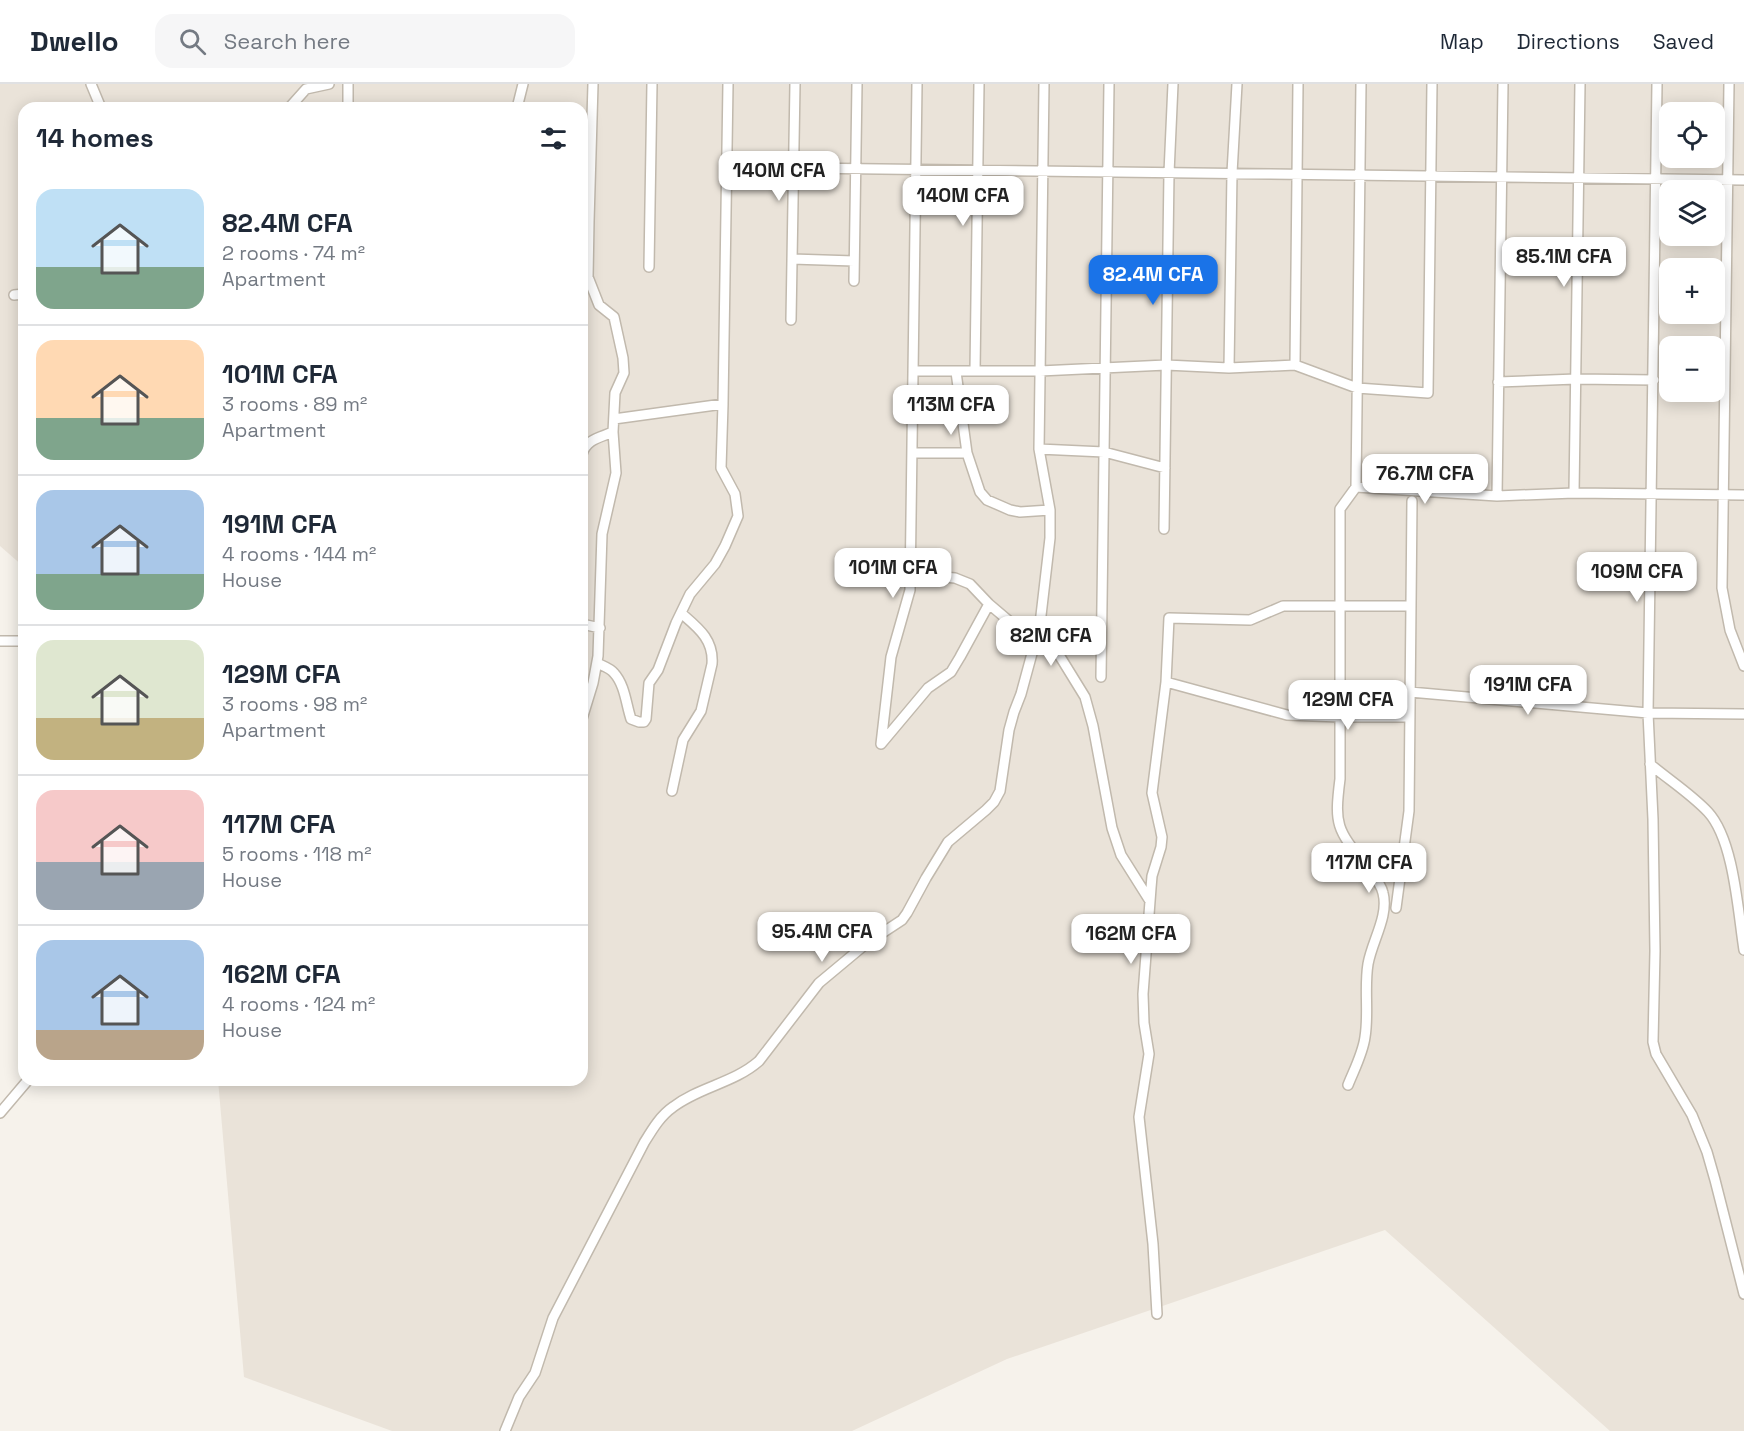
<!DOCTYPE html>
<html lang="en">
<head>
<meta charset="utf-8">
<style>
	:root { --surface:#fff; --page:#f6f6f7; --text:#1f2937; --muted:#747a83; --line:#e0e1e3; --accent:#1a73e8 }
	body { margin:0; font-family:"Space Grotesk",sans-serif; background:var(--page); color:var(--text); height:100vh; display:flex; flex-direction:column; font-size:22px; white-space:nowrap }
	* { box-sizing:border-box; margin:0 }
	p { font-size:20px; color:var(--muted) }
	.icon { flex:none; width:33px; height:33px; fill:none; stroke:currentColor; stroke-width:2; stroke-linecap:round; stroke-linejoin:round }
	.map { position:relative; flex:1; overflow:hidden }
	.side { position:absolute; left:18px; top:18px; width:570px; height:984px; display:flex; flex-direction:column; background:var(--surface); border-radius:18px; box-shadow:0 3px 15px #0003 }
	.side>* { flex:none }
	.fabs { position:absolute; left:1659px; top:18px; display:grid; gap:12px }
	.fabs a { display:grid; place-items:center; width:66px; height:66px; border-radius:12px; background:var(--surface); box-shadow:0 3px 15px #0003; font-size:30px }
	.price { position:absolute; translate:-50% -51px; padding:0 14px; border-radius:12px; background:#fff; color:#222; font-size:20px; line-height:39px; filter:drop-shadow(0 2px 3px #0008) }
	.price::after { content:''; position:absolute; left:50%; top:36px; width:18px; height:14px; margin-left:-9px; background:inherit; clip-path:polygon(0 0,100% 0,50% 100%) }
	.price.selected { background:var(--accent); color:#fff }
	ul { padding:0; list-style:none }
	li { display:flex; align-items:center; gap:18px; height:150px; padding:0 18px }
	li+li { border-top:2px solid var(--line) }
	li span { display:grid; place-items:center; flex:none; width:168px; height:120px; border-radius:18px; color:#555 }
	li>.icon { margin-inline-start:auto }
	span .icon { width:72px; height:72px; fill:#fffc; stroke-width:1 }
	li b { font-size:26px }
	h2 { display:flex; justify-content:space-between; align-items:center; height:72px; padding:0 18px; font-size:26px }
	header { display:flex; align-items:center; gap:36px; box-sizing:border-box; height:84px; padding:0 30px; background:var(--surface); border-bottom:2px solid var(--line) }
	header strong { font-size:28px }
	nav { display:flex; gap:33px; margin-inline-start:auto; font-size:21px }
	.search { width:420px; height:54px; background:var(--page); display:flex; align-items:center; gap:15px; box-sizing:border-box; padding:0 21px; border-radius:18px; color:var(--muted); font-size:22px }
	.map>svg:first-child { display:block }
</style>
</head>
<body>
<header>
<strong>Dwello</strong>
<div class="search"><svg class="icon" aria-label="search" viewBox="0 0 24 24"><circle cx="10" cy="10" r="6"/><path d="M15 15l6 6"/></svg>Search here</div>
<nav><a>Map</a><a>Directions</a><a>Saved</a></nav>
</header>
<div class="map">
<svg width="1744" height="1347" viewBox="0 0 1744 1347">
	<rect width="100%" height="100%" fill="#f6f2eb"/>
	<!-- residential -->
	<path fill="#eae3d9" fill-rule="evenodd" d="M 0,0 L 1744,0 L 1744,1347 L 1610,1347 L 1385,1146 L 1007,1275 L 852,1347 L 392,1347 L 244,1293 L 218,996 L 582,996 L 582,24 L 24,24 L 24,483 L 0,462 ZM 1670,28 L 1714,28 L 1714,74 L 1670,74 ZM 1670,106 L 1714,106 L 1714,152 L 1670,152 ZM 1670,184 L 1714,184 L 1714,230 L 1670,230 ZM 1670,262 L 1714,262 L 1714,308 L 1670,308 Z"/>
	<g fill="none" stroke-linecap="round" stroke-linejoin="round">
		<!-- minor casing -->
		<g stroke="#c1b9ad" stroke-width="12">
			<path id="minor" d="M 91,0 L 101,24
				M 348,0 L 348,24
				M 1657,0 L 1648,629 L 1653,735 L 1655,867 L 1653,958 L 1656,970 L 1692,1031 L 1707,1068 L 1715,1096 L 1744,1210
				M 1729,0 L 1722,504 L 1730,546 L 1744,582
				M 289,24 L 306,5 L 329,0
				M 517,24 L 523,0
				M 726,83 L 1744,96
				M 792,175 L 854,177
				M 649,183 L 652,0
				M 854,197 L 857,0
				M 14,211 L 24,210
				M 791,236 L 795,0
				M 1295,281 L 1298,0
				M 1229,284 L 1232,89 L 1237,0
				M 913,287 L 1040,287 L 1166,281 L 1229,284 L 1295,281 L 1357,304 L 1428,309 L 1432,0
				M 975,287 L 979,0
				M 956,288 L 967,369 L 980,408 L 987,416 L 1010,426 L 1020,428 L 1050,426
				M 1498,298 L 1576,295 L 1654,296
				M 723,320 L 728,0
				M 1039,365 L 1104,368 L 1165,384
				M 912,369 L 967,369
				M 582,370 C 587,355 599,354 613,348
				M 1356,403 L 1497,412 L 1574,409 L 1744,411
				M 1574,409 L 1580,0
				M 1497,412 L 1503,0
				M 1164,445 L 1169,89 L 1173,0
				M 910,490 L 955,494 L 970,500 L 989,520 L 1035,559
				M 582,540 L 600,544
				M 1040,540 L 1085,613 L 1093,642 L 1112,744 L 1121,771 L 1150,817
				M 0,557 L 24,557
				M 597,579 C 603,582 610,584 614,589 C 625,601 626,620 631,635 L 639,638 L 644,638 L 646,635 L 649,599 L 658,586 L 676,539 L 690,510 L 715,480 L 725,462 L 738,432 L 735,410 L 721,384 L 723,320 L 614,335
				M 1101,593 L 1109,0
				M 1166,598 L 1287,631 L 1339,633 L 1410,633
				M 1410,608 L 1648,629 L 1744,630
				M 582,635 L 593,599 L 598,572 L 602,450 L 616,389 L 613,348 L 615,309 L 624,289 L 623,274 L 614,233 L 599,221 L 588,193 L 589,137 L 593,0
				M 881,660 L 891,573 L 910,506 L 917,0
				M 881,660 L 928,604 L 951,588 L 960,573 L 989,520
				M 1650,680 C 1669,696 1691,710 1708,728 C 1734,756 1738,828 1744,866
				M 672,707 L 683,656 L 701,627 L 712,580 C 714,555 697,543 681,529
				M 1396,824 L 1409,727 L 1412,417
				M 1348,1001 C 1354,986 1363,969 1365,953 C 1369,929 1364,904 1368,880 C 1372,857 1389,832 1383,809 C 1381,799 1372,790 1366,782 C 1337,745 1334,742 1340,695 L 1340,425 L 1356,403 L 1361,0
				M 0,1029 L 28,996
				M 1157,1230 L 1153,1160 L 1139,1033 L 1149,970 L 1144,939 L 1143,910 L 1151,804 L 1152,792 L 1161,763 L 1162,753 L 1152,709 L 1166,598 L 1169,534 L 1250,536 L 1283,522 L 1411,522
				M 505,1347 L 519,1313 L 535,1289 L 553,1234 L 644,1059 C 652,1046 660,1032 673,1023 C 699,1003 734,999 759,977 L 819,899 L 867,859 L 902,836 L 907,829 L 926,794 L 948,758 L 986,726 L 994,718 L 1000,707 L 1009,646 L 1014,628 L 1021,610 L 1040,540 L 1050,454 L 1050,426 L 1039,365 L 1044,0"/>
		</g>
		<!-- minor -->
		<use href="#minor" stroke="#fff" stroke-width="9"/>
	</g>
</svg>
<div class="fabs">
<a><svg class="icon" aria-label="locate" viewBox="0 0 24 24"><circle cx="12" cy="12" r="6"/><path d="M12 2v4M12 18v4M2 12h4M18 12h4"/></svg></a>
<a><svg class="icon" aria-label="layers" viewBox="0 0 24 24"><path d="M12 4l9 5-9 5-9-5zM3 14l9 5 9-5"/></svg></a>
<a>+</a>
<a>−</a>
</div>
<b class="price" style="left:779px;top:118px">140M CFA</b>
<b class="price" style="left:963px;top:143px">140M CFA</b>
<b class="price" style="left:1564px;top:204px">85.1M CFA</b>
<b class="price selected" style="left:1153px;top:222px">82.4M CFA</b>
<b class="price" style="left:951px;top:352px">113M CFA</b>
<b class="price" style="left:1425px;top:421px">76.7M CFA</b>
<b class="price" style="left:893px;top:515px">101M CFA</b>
<b class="price" style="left:1637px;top:519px">109M CFA</b>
<b class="price" style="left:1051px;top:583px">82M CFA</b>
<b class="price" style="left:1528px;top:632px">191M CFA</b>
<b class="price" style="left:1348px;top:647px">129M CFA</b>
<b class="price" style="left:1369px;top:810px">117M CFA</b>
<b class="price" style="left:822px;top:879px">95.4M CFA</b>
<b class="price" style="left:1131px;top:881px">162M CFA</b>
<section class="side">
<h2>14 homes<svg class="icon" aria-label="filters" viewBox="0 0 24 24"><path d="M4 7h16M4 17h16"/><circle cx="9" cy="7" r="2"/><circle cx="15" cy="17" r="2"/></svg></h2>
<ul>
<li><span style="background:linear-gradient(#bfe0f5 65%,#7fa58c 0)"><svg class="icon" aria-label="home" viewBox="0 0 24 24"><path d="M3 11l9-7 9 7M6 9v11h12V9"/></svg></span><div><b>82.4M CFA</b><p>2 rooms · 74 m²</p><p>Apartment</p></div></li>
<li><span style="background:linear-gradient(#ffd9b3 65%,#7fa58c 0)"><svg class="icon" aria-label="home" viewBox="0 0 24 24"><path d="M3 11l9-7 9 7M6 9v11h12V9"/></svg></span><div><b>101M CFA</b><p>3 rooms · 89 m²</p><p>Apartment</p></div></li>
<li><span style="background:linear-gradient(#a9c7e8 70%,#7fa58c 0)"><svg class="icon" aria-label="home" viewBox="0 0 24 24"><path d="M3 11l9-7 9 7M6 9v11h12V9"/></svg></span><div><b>191M CFA</b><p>4 rooms · 144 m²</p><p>House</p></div></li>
<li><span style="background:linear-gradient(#dfe7d0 65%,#c2b280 0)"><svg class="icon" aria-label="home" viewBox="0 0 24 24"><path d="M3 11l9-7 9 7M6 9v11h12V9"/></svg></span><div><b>129M CFA</b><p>3 rooms · 98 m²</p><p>Apartment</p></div></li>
<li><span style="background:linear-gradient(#f6c9c9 60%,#9aa5b1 0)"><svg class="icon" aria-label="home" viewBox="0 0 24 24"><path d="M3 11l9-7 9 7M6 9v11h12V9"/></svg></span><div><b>117M CFA</b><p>5 rooms · 118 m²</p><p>House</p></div></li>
<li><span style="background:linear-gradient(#a9c7e8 75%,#b9a48a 0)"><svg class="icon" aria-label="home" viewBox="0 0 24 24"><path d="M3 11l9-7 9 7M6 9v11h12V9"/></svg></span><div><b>162M CFA</b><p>4 rooms · 124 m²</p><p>House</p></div></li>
</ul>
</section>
</div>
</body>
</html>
